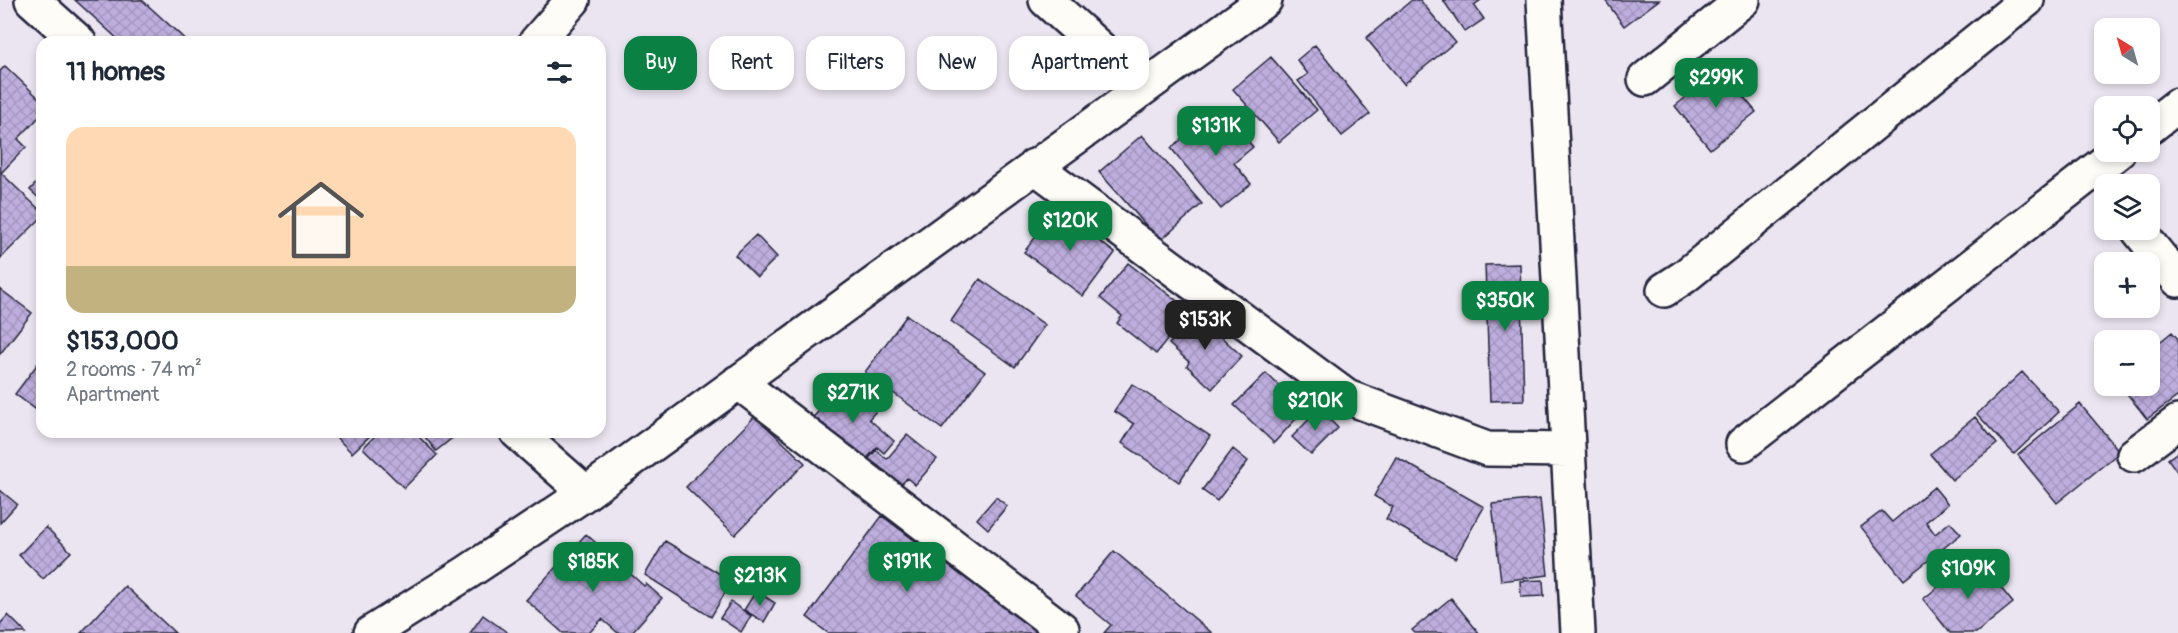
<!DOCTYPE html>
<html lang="en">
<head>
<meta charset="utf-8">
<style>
	:root { --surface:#fff; --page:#f6f6f7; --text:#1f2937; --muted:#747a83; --line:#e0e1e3; --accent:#0b8043 }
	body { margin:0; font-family:Pangolin,sans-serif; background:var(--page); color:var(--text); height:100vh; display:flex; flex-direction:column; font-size:22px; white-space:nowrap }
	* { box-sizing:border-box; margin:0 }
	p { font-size:20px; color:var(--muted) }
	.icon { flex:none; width:33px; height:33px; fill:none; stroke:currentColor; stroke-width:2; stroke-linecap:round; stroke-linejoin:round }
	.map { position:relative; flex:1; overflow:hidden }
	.side { position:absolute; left:36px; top:36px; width:570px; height:402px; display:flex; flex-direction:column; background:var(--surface); border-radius:18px; box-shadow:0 3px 9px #0003 }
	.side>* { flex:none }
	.top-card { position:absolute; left:624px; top:36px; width:570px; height:54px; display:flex; gap:12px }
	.needle { width:39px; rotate:323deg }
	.fabs { position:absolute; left:2094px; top:18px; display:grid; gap:12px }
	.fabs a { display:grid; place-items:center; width:66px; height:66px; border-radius:12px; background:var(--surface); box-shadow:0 3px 9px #0003; font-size:30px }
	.price { position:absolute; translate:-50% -51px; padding:0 14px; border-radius:12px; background:var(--accent); color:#fff; font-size:20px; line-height:39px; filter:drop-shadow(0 2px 3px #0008) }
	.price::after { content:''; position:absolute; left:50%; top:36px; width:18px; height:14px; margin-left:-9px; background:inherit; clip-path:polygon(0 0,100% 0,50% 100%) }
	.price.active { background:#222; color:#fff }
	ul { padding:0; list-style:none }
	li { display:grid; align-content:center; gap:12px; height:318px; padding:0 30px }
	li+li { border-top:2px solid var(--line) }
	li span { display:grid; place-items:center; height:186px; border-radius:18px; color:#555 }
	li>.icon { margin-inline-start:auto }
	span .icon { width:108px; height:108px; fill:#fffc; stroke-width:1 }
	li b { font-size:26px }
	h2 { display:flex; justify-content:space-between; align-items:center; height:72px; padding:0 30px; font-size:26px }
	.chip { padding:0 21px; border-radius:18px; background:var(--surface); box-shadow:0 3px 9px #0003; font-size:21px; line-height:54px }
	.chip.active { background:var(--accent); color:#fff }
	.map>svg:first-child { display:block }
</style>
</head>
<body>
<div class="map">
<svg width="2178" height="633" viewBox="0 0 2178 633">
	<defs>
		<pattern id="building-cross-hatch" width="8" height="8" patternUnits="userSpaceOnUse" patternTransform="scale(1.5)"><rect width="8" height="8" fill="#beaede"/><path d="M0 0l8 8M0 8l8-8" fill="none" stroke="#a395bf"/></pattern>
	</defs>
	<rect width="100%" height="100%" fill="#eae5f0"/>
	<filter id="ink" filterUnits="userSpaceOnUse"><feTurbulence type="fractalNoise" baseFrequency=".0167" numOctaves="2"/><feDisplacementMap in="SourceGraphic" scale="12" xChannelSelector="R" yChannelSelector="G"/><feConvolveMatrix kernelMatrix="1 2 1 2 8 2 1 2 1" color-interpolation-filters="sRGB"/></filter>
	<g filter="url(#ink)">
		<!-- building -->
		<path fill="url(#building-cross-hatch)" stroke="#22223b" stroke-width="1.5" d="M 75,0 L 142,0 L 188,42 L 121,42 Z
			M 1412,0 L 1420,0 L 1455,42 L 1404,84 L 1366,38 Z
			M 1443,0 L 1481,0 L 1474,5 L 1484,19 L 1465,32 Z
			M 1605,0 L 1659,0 L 1624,26 Z
			M 1315,45 L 1370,114 L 1342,136 L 1298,81 L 1308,74 L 1297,60 Z
			M 1271,57 L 1317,110 L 1279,142 L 1233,89 Z
			M 5,66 L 42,101 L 42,114 L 18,139 L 26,147 L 1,173 L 42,212 L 42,217 L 1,258 L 0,71 Z
			M 1721,69 L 1756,112 L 1710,149 L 1675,106 Z
			M 1220,107 L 1253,147 L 1234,163 L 1251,184 L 1221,209 L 1171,148 Z
			M 1142,135 L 1202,204 L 1160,241 L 1099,172 Z
			M 42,177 L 42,201 L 30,190 Z
			M 1057,209 L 1115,253 L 1083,296 L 1024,252 Z
			M 756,235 L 777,257 L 757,277 L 735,255 Z
			M 1128,263 L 1190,311 L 1156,354 L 1117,323 L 1122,316 L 1100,298 Z
			M 1520,264 L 1524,400 L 1490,401 L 1485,265 Z
			M 980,279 L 1045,325 L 1015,367 L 951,321 Z
			M 0,289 L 32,313 L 0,354 Z
			M 1196,314 L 1242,356 L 1212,389 L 1187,366 L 1189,362 L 1169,344 Z
			M 907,315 L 985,372 L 942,429 L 865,372 Z
			M 2172,332 L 2178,339 L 2178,396 L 2147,419 L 2121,386 L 2150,386 L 2150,350 Z
			M 42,358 L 42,414 L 15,394 Z
			M 2022,372 L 2059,412 L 2014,454 L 1977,414 Z
			M 1266,373 L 1304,410 L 1274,443 L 1234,405 Z
			M 1132,384 L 1210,436 L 1179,482 L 1122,443 L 1134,424 L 1114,411 Z
			M 840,387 L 856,400 L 866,389 L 883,403 L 869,419 L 894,441 L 884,453 L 877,447 L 861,465 L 810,421 Z
			M 2080,404 L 2120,452 L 2057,503 L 2018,455 Z
			M 1319,409 L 1338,428 L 1311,455 L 1292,437 Z
			M 755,416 L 805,463 L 735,535 L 686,487 Z
			M 1975,417 L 1997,444 L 1952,480 L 1930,454 Z
			M 331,432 L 374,432 L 352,453 Z
			M 379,432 L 414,432 L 437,455 L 404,488 L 363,448 Z
			M 421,432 L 460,432 L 436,451 Z
			M 907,435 L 937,459 L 915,485 L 907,478 L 893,494 L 861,468 L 876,450 L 887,459 Z
			M 1233,449 L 1248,461 L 1217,501 L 1202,490 Z
			M 2178,452 L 2178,473 L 2168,459 Z
			M 1396,457 L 1484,507 L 1455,558 L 1386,519 L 1393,507 L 1374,496 Z
			M 1934,487 L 1948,504 L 1926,522 L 1935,534 L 1950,522 L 1961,534 L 1904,580 L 1861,527 L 1882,511 L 1892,522 Z
			M 0,490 L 17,504 L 0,523 Z
			M 996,497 L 1007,506 L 988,529 L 977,519 Z
			M 1540,499 L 1548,575 L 1501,581 L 1492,504 Z
			M 882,516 L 1039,633 L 828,633 L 807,617 Z
			M 46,527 L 71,552 L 43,579 L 19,555 Z
			M 586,534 L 644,586 L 646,584 L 662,598 L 631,633 L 618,633 L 602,619 L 589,633 L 563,633 L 526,600 Z
			M 665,541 L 732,581 L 711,617 L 645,575 Z
			M 1114,551 L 1212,633 L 1104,633 L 1111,625 L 1076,596 Z
			M 1976,557 L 2013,603 L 1976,633 L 1950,633 L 1923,599 Z
			M 1543,580 L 1544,596 L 1521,597 L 1520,581 Z
			M 125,586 L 175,633 L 81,633 Z
			M 756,591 L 775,603 L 764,622 L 744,610 Z
			M 1451,598 L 1479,633 L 1415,633 L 1412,630 Z
			M 731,602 L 751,616 L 741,632 L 720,618 Z
			M 8,615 L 26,633 L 0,633 L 0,624 Z
			M 483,615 L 508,633 L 470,633 Z"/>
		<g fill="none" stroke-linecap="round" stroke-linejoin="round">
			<!-- minor casing -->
			<g stroke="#22223b" stroke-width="38">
				<path id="minor" d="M 32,0 L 79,42
					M 1046,0 L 1143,87
					M 1544,0 L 1578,633
					M 536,42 L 573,0
					M 1645,79 L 1743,0
					M 2150,127 L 2178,105
					M 1034,166 L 1347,397 L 1487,449 L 1568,450
					M 2138,230 L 2178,280
					M 1664,290 L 1684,277 L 2027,0
					M 738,382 L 1062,629
					M 517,432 L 586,493
					M 1743,444 L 2118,152
					M 2134,455 L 2178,422
					M 371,633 L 468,572 L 586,493 L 1265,0"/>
			</g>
			<!-- minor -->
			<use href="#minor" stroke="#fdfcf7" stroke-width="33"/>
		</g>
	</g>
</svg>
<div class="fabs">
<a><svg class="needle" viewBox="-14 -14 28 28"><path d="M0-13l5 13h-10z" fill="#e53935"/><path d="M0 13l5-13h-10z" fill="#747a83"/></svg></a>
<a><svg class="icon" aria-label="locate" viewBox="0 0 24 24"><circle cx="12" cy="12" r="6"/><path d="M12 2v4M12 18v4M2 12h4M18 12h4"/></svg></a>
<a><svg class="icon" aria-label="layers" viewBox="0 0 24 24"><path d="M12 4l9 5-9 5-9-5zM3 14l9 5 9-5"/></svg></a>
<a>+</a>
<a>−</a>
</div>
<b class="price" style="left:1716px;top:109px">$299K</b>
<b class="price" style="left:1216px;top:157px">$131K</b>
<b class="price" style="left:1070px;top:252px">$120K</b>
<b class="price" style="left:1505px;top:332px">$350K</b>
<b class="price active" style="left:1205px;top:351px">$153K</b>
<b class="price" style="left:853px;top:424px">$271K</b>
<b class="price" style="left:1315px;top:432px">$210K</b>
<b class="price" style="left:593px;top:593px">$185K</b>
<b class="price" style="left:907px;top:593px">$191K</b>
<b class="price" style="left:1968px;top:600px">$109K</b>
<b class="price" style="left:760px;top:607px">$213K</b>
<div class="top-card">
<a class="chip active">Buy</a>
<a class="chip">Rent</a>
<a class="chip">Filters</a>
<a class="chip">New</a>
<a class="chip">Apartment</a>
</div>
<section class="side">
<h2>11 homes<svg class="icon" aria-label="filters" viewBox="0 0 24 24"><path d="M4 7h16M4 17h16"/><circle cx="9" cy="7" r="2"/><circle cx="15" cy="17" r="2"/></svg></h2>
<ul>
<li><span style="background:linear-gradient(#ffd9b3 75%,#c2b280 0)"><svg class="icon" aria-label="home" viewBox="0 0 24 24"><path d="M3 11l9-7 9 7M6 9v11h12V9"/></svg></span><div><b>$153,000</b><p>2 rooms · 74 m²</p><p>Apartment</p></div></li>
</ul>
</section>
</div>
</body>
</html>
